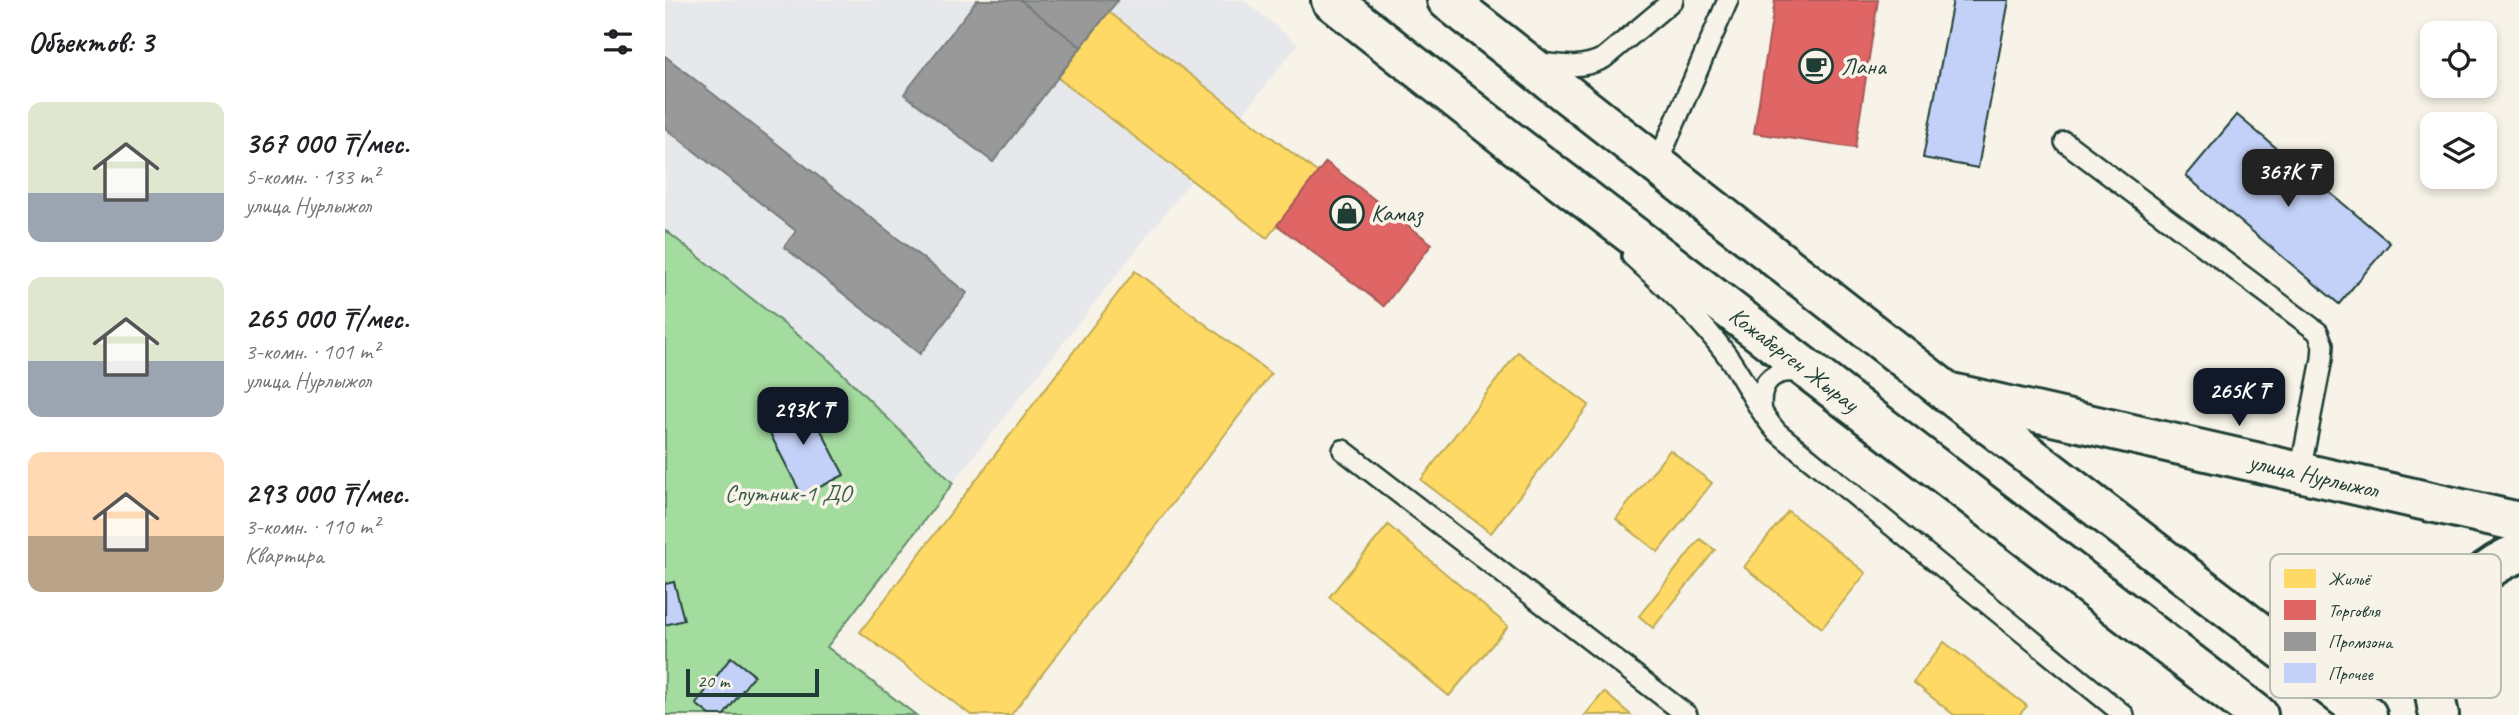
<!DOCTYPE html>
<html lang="ru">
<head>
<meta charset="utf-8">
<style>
	:root { --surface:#fff; --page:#f2f2f2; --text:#202124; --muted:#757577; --accent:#111827 }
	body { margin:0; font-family:Caveat,sans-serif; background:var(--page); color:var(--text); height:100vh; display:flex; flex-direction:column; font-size:26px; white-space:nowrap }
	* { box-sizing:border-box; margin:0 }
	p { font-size:23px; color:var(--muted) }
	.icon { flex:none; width:38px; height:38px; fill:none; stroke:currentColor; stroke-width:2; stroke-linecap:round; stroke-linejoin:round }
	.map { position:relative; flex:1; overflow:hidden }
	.sheet { display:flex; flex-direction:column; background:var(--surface); width:665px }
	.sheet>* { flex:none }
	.buttons { position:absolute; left:1755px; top:21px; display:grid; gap:14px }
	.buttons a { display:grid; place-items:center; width:77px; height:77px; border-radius:14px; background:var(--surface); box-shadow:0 4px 10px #0003; font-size:35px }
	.scale { position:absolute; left:21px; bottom:18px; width:133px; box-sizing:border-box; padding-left:7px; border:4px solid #1f3d34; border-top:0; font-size:19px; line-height:24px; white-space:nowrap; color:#1f3d34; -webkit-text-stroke:5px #f7f3e8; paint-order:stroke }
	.price { position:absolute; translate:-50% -60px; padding:0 16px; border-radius:14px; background:var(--accent); color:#fff; font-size:23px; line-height:46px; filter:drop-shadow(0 2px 4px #0008) }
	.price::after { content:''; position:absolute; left:50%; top:42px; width:21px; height:16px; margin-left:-10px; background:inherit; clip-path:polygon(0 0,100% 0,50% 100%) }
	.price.selected { background:#222; color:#fff }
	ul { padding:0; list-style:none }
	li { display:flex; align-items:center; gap:21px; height:175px; padding:0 28px }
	li span { display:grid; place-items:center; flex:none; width:196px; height:140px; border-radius:14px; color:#555 }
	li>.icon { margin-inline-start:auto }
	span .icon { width:84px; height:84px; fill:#fffc; stroke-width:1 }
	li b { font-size:30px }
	h2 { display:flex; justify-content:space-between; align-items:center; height:84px; padding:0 28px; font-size:30px }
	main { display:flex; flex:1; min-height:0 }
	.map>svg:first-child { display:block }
</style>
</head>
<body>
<main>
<section class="sheet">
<h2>Объектов: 3<svg class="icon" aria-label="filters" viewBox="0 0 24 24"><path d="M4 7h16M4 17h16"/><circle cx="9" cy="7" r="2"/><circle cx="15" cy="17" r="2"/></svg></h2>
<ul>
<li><span style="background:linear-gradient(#dfe7d0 65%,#9aa5b1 0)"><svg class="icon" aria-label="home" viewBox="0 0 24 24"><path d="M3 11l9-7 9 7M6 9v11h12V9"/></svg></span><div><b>367 000 ₸/мес.</b><p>5-комн. · 133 m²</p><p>улица Нурлыжол</p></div></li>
<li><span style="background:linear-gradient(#dfe7d0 60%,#9aa5b1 0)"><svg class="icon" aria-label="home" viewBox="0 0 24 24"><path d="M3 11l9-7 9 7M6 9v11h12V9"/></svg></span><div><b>265 000 ₸/мес.</b><p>3-комн. · 101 m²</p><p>улица Нурлыжол</p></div></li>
<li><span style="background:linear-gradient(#ffd9b3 60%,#b9a48a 0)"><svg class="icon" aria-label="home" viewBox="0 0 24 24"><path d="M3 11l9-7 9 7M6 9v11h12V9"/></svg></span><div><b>293 000 ₸/мес.</b><p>3-комн. · 110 m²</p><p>Квартира</p></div></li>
</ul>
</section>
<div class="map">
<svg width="1854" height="715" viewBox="0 0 1854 715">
	<rect width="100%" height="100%" fill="#f7f3e8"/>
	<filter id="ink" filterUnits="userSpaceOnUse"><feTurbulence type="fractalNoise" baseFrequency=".0143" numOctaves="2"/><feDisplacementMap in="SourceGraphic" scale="14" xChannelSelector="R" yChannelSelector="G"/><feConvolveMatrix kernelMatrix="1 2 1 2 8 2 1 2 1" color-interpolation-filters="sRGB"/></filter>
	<g filter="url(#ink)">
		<!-- built -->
		<path fill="#e7e8ec" d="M 0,0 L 578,0 L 633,44 L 288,483 L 162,358 L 0,230 Z"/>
		<!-- green -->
		<path fill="#a4db9f" stroke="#628c6a" stroke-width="2" d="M 0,230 L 162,358 L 288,483 L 162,647 L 251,715 L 0,715 Z"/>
		<!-- homes -->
		<path fill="#ffd966" stroke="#bcaa57" stroke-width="2" d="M 444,12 L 653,173 L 602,238 L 393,78 Z
			M 470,271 L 606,374 L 346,715 L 306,715 L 195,632 Z
			M 853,352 L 924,405 L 826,533 L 756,480 Z
			M 1005,450 L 1047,483 L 993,552 L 951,519 Z
			M 1123,511 L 1201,573 L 1157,628 L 1079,567 Z
			M 723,525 L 843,626 L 784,696 L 664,597 Z
			M 1035,539 L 1050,550 L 988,628 L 974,616 Z
			M 1279,642 L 1362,706 L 1354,715 L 1289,715 L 1248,682 Z
			M 939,692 L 966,715 L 920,715 Z"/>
		<!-- shops -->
		<path fill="#e06666" stroke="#a65a57" stroke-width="2" d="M 1110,0 L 1213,0 L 1190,148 L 1089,133 Z
			M 661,162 L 767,244 L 719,306 L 612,225 Z"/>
		<!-- industry -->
		<path fill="#999" stroke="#747d7b" stroke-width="2" d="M 312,0 L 355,0 L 416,47 L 328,162 L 239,94 Z
			M 355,0 L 453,0 L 416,47 Z
			M 0,56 L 302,293 L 255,354 L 119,247 L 131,231 L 0,128 Z"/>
		<!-- building -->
		<path fill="#c3d0f7" stroke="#1f3d34" stroke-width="2" d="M 1288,0 L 1344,0 L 1313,168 L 1258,158 Z
			M 1572,115 L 1725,243 L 1674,304 L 1521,176 Z
			M 140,399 L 179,475 L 137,496 L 98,420 Z
			M 9,582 L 19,620 L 0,625 L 0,584 Z
			M 66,657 L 89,675 L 59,715 L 45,715 L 31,704 Z"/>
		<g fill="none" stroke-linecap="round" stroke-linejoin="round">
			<!-- service casing -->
			<g stroke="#1f3d34" stroke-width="24">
				<path id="service" d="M 875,63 C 898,66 918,69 939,58 L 1008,0
					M 1400,142 L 1653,332 L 1658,345 L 1657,359 L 1635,472
					M 992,164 L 1063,0
					M 967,256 C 1000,287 1034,317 1061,354 C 1080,379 1091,409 1112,432 L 1459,715
					M 1097,412 C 1092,380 1111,366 1141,374
					M 678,450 L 1022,715"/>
			</g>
			<!-- minor casing -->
			<g stroke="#1f3d34" stroke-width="44">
				<g id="minor">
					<path id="s1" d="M 1282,392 L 1854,522"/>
					<path d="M 1774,715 C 1757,649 1789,577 1854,553"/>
				</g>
			</g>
			<!-- trunk casing -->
			<g stroke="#1f3d34" stroke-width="44">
				<g id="trunk">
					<path id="s2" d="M 666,0 L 846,142 L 1593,715"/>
					<path d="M 782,0 L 1282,392 L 1702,715"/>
				</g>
			</g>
			<!-- service -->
			<use href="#service" stroke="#f7f3e8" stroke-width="19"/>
			<!-- minor -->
			<use href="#minor" stroke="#f7f3e8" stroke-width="38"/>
			<!-- trunk -->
			<use href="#trunk" stroke="#f7f3e8" stroke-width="38"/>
		</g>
	</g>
	<!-- icons -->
	<defs>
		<g id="cafe-ring" transform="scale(1.75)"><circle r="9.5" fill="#f7f3e8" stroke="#1f3d34" stroke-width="1.5"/><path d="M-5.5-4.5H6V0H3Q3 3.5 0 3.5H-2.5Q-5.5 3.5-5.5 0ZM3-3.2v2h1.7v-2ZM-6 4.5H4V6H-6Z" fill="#1f3d34"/></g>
		<g id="shop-ring" transform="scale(1.75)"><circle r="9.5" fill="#f7f3e8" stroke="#1f3d34" stroke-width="1.5"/><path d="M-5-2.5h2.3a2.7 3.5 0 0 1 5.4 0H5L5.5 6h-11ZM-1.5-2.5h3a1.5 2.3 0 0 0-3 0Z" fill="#1f3d34"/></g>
	</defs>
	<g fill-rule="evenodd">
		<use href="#cafe-ring" x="1151" y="66"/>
		<use href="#shop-ring" x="682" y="213"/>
	</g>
	<g text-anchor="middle" stroke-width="7" stroke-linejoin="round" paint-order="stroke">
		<!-- poi labels -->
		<g font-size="24" fill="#1f3d34" stroke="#f7f3e8" text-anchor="start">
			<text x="1176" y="74">Лана</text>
			<text x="706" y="221">Камаз</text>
		</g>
		<!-- street labels -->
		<g font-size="24" fill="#1f3d34" stroke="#f7f3e8">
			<text dy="8" stroke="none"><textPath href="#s2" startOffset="586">Кожаберген Жырау</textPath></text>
			<text dy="8" stroke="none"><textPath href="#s1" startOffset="376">улица Нурлыжол</textPath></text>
		</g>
		<!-- park labels -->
		<g font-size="24" fill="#3a5d49" stroke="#f7f3e8">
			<text x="123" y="501">Спутник-1 ДО</text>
		</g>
	</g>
	<!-- legend -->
	<rect x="1605" y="554" width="231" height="144" rx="10" fill="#f7f3e8" stroke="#b6bcb2" stroke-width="2"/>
	<rect x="1619" y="569" width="32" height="19" fill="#ffd966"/>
	<rect x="1619" y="600" width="32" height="20" fill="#e06666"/>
	<rect x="1619" y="632" width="32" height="19" fill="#999"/>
	<rect x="1619" y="663" width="32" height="20" fill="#c3d0f7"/>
	<g font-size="19" fill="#1f3d34">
		<text x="1663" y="585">Жильё</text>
		<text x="1663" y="617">Торговля</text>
		<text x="1663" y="648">Промзона</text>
		<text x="1663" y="680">Прочее</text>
	</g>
</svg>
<div class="buttons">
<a><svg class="icon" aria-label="locate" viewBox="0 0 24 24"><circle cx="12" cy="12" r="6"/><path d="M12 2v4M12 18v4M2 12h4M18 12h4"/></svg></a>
<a><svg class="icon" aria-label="layers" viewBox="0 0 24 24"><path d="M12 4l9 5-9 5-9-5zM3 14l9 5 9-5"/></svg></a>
</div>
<div class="scale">20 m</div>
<b class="price selected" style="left:1623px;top:209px">367K ₸</b>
<b class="price" style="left:1574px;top:428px">265K ₸</b>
<b class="price" style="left:138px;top:447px">293K ₸</b>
</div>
</main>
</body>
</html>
